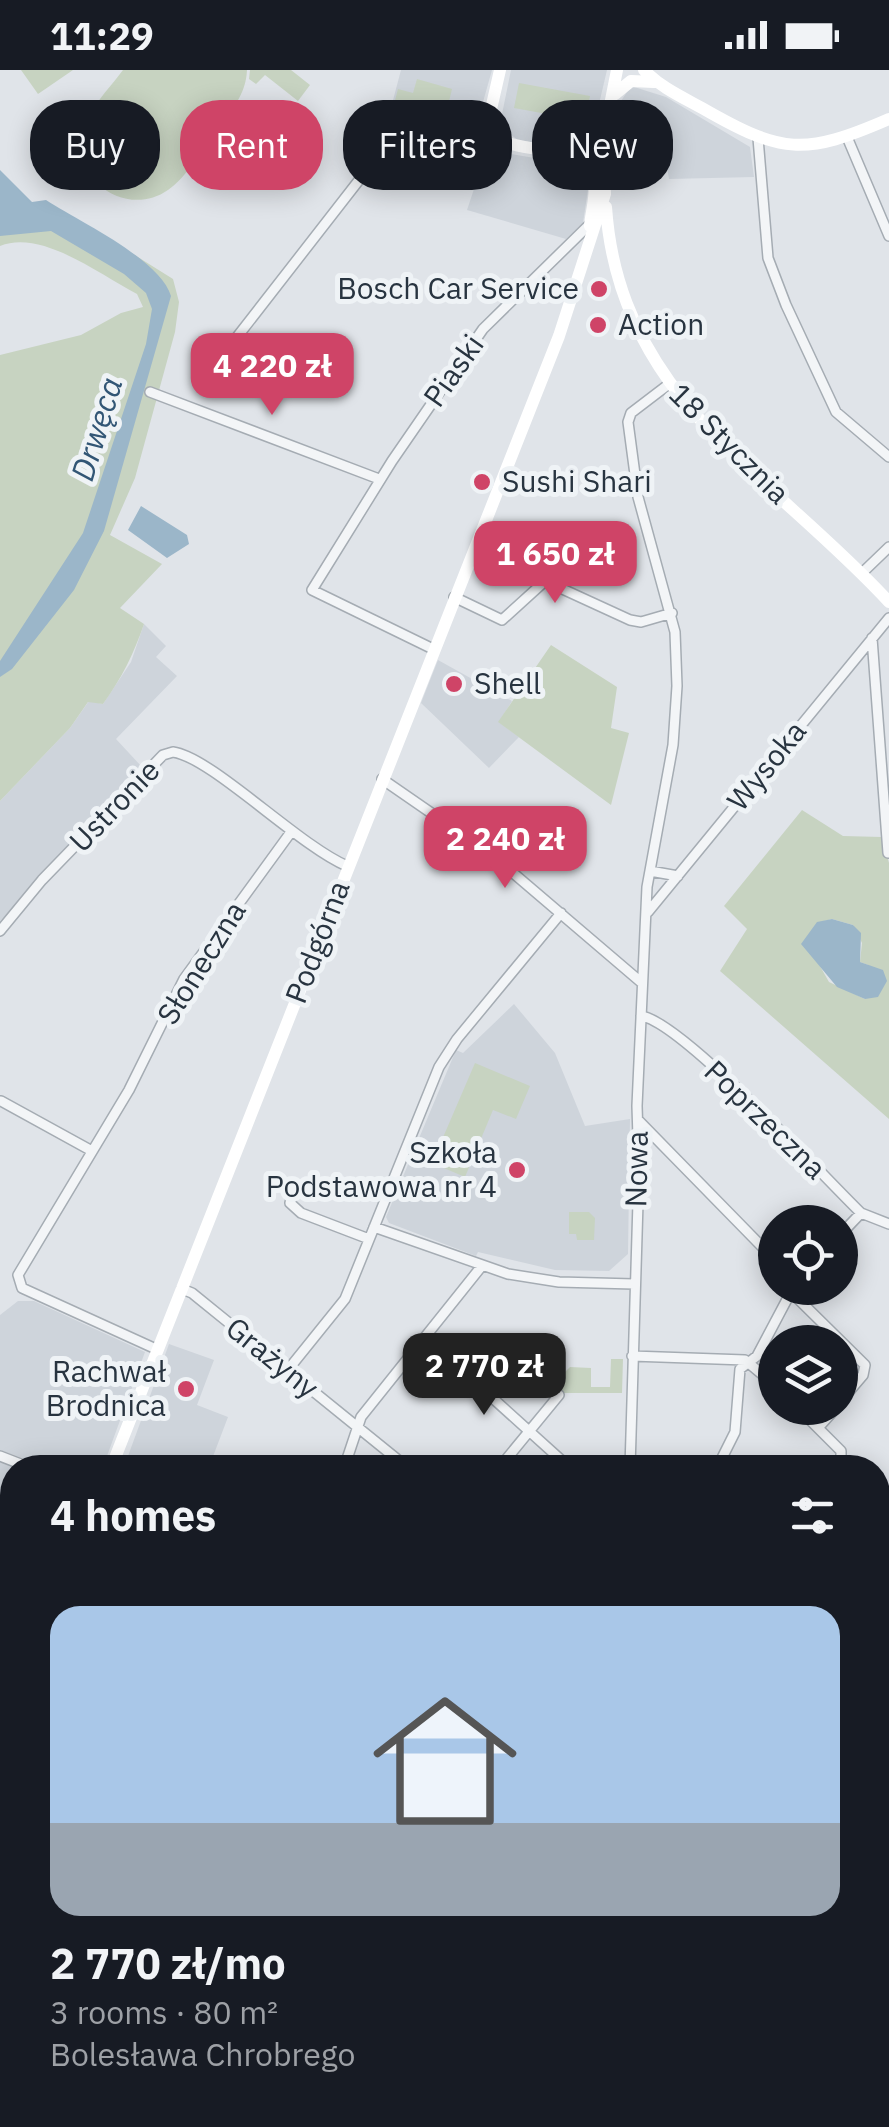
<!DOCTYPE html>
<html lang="en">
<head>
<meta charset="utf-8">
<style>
	:root { --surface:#171b24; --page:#242831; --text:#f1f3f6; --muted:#9ea1a6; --accent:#cf4467 }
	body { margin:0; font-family:"IBM Plex Sans",sans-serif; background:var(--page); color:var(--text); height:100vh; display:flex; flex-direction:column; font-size:38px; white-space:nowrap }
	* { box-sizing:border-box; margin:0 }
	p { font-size:32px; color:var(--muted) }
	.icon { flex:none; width:55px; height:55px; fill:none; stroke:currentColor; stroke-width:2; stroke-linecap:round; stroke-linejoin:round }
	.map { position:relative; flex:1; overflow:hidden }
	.panel { position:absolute; left:0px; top:1385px; width:890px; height:672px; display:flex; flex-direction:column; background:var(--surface); border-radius:40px 40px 0 0; box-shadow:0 5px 25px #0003 }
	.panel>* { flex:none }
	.top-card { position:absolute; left:30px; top:30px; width:830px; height:90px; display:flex; gap:20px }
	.controls { position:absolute; left:758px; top:1135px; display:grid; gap:20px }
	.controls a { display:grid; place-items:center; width:100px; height:100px; border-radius:50%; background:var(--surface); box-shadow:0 5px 25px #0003; font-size:50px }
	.price { position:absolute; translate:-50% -85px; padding:0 22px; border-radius:20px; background:var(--accent); color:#fff; font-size:32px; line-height:65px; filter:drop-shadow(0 2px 5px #0008) }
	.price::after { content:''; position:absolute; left:50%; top:60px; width:30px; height:22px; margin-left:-15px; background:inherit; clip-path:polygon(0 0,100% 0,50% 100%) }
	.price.selected { background:#222; color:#fff }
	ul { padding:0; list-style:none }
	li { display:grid; align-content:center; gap:20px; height:530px; padding:0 50px }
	li span { display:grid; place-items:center; height:310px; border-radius:30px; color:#555 }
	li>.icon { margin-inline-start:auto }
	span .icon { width:180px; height:180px; fill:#fffc; stroke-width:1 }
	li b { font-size:42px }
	h2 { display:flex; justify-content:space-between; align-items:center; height:120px; padding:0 50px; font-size:42px }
	.pill { padding:0 35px; border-radius:40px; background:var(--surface); box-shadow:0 5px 25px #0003; font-size:35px; line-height:90px }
	.pill.selected { background:var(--accent); color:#fff }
	.status { display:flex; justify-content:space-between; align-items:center; height:70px; padding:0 50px; background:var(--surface); direction:ltr }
	.status svg { height:28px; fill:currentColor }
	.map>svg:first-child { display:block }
</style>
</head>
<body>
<div class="status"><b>11:29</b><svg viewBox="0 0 49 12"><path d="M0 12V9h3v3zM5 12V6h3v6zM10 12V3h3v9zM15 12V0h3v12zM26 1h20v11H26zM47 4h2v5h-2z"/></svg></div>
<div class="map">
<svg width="889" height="2057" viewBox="0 0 889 2057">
	<rect width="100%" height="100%" fill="#e0e4e9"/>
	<!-- built -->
	<path fill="#ced4db" d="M 401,0 L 492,0 L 474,64 L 388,49 Z
		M 511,0 L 607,0 L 588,81 L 518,70 L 507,62 L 501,49 Z
		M 631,16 L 666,27 L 750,77 L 754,107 L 669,109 L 658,44 L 654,48 L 615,40 Z
		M 487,80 L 576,95 L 584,101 L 589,113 L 583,153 L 566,169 L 467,140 Z
		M 144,554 L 166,576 L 156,587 L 177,606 L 116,669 L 142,697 L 0,851 L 0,731 L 70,658 L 89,631 L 103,634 L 131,592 Z
		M 438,590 L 512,631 L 499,652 L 519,667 L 489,698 L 421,633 Z
		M 514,934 L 555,983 L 585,1056 L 630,1049 L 628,1184 L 609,1201 L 555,1200 L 478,1182 L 476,1186 L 389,1153 L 386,1147 L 456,980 L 463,983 Z
		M 18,1231 L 34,1231 L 145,1282 L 103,1397 L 47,1397 L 0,1380 L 0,1245 Z
		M 169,1274 L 214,1290 L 197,1335 L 228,1347 L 209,1397 L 196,1397 L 184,1388 L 176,1397 L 124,1397 Z
		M 0,1391 L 18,1397 L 12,1398 L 11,1627 L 0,1622 Z
		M 6,1833 L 12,1836 L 12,1894 L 0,1888 L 0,1834 Z"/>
	<!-- green -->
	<path fill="#c7d3c1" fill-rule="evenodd" d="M 21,0 L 73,0 L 38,24 Z
		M 123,0 L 247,0 C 246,25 231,41 216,60 C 202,79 188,106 168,120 C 128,148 73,112 82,64 C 87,40 109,19 123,0 Z
		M 250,0 L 291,0 L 310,15 L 298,31 L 265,5 L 256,14 L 249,9 Z
		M 417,9 L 452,19 L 446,44 L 475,50 L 472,61 L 392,42 L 398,19 L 413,23 Z
		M 519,13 L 590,26 L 585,51 L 514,38 Z
		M 43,139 L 85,154 L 173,209 L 179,232 L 175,262 L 135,408 L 110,465 L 162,494 L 120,538 L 144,554 C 134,583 122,608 103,634 L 88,632 L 70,658 L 0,731 L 0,285 L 81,265 L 121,243 L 143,237 L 137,224 C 100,205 42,159 0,176 L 0,140 Z
		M 551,575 L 617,617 L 611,658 L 629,663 L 611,735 L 498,652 Z
		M 802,740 L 843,766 L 882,767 L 889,793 L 889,1049 L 720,901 L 747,859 L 724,836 ZM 832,849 L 853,855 L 862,873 L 860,892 L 868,895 L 865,929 L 829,912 L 812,882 L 817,853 Z
		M 475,993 L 530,1016 L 516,1049 L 493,1040 L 465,1107 L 432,1093 Z
		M 569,1142 L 589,1142 L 595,1148 L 594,1170 L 577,1170 L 576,1164 L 569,1164 Z
		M 611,1289 L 623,1289 L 622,1323 L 564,1323 L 554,1313 L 570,1297 L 591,1298 L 591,1317 L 610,1317 Z
		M 1,2027 L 12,2032 L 12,2045 L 75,2045 L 89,2057 L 0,2057 Z
		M 382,2045 L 609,2045 L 609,2057 L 382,2057 Z"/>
	<!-- water -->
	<path fill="#9bb6c9" d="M 0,100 L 32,132 L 46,130 C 80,152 160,189 171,226 L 104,461 L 74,520 L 12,599 L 0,607 L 0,591 L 83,463 L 146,274 L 152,239 L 146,223 L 124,204 L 51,161 L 0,166 Z
		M 141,436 L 187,465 L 189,474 L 167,488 L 128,460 Z
		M 832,849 L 853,855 L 861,863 L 860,892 L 883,900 L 887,911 L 878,927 L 865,929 L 837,917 L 801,874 L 817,852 Z"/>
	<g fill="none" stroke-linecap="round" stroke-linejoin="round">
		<!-- stream -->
		<path stroke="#9bb6c9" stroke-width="2.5" d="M 0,1814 L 12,1809
			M 115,2045 L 124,2057"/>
		<!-- street casing -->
		<g stroke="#a5acb3" stroke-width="12">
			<path id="street" d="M 847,67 L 889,166
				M 758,68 L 768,188 L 786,235 L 836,342 L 889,387
				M 216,294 L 398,60 L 473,70 L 493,64
				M 150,322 L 379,409
				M 862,503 L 889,477
				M 454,527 L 502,550 L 545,511 L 630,550 L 641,552 L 672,543
				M 872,568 L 888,783
				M 433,579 L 312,520 L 392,391 L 483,259 L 590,154
				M 382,709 L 492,785 L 642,913
				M 650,801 L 678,806
				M 648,842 L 889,548
				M 0,861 L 42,810 L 163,685 L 173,682 C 211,687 298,775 347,796
				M 641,946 C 681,951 823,1106 861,1143 L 889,1154
				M 1,1031 L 92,1081
				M 638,1050 L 775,1190
				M 292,1126 L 290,1133 L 301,1143 L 369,1169
				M 374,1157 L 508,1204 L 559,1212 L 634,1214
				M 840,1165 L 861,1143
				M 182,1219 L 192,1223 L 408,1398
				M 790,1221 L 865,1295 L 863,1305 L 840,1332
				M 425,1267 L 570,1398
				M 156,1279 L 22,1218 L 18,1205 L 129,1020 L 184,909 L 291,762
				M 632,1286 L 745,1290 L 775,1315
				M 287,1301 L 345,1229 L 439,997 L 457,969 L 561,843
				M 798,1338 L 841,1381 L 841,1389 L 834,1398
				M 818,1358 L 836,1338
				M 0,1386 L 31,1398
				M 344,1398 L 361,1347 L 481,1197
				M 499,1398 L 559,1325
				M 630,1398 L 639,1099 L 637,1036 L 647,817 L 673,675 L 677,616 L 675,562 L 638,427 L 628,352 L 631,343 L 669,314
				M 717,1398 L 735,1362 L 740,1299 L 757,1286 L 793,1218
				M 878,1488 L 889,1475
				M 878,1565 L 889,1575
				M 878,1619 L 889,1605
				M 0,1758 L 12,1772
				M 878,1761 L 889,1750
				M 501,2045 L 616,2048"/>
		</g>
		<!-- street -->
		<use href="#street" stroke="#f3f5f7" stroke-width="9"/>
		<!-- secondary -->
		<path stroke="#fff" stroke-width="12" d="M 500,0 L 489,48 L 493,64 C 517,88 586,70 594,109 C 597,124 591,142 590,156
			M 644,0 C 660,17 682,27 702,38 C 782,84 804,86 889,49
			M 615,24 L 631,11 L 654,12
			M 606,137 C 619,329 772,405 889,532
			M 111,1398 L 559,266 L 605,124 L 603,70 L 617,0
			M 0,1694 L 12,1656"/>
	</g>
	<!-- markers -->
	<g fill="#cf4467" stroke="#eff3f6" stroke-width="4">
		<circle cx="599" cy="219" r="10"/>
		<circle cx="598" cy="255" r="10"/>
		<circle cx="482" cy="412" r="10"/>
		<circle cx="454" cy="614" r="10"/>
		<circle cx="517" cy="1100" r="10"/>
		<circle cx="186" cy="1319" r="10"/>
	</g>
	<g text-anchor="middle" stroke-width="10" stroke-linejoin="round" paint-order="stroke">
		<!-- poi labels -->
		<g font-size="30" fill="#283440" stroke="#eff3f6" text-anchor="end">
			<text x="579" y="229">Bosch Car Service</text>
			<text x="618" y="265" text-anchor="start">Action</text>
			<text x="502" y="422" text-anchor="start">Sushi Shari</text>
			<text x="474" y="624" text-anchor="start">Shell</text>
			<text x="497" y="1093">Szkoła<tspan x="497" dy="34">Podstawowa nr 4</tspan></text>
			<text x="166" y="1312">Rachwał<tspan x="166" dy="34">Brodnica</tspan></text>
		</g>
		<!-- street labels -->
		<g font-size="30" fill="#283440" stroke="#eff3f6">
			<text transform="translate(454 301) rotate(-55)" y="10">Piaski</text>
			<text transform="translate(729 374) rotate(45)" y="10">18 Stycznia</text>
			<text transform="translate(767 696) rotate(-51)" y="10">Wysoka</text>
			<text transform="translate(115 736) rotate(-46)" y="10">Ustronie</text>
			<text transform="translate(318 872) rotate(-69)" y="10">Podgórna</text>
			<text transform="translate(202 893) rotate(-58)" y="10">Słoneczna</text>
			<text transform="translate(765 1050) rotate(44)" y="10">Poprzeczna</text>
			<text transform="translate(637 1099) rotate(-89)" y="10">Nowa</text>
			<text transform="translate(272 1288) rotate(39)" y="10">Grażyny</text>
		</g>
		<!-- water labels -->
		<g font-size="32" font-style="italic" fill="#325675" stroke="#eff3f6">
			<text transform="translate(97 359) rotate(-73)" y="11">Drwęca</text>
		</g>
	</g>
</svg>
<div class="controls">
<a><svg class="icon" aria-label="locate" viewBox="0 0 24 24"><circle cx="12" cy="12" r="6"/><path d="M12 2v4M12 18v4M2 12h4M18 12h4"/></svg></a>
<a><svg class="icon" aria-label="layers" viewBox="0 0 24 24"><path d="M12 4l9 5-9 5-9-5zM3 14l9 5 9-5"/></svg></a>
</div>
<b class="price" style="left:272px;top:348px">4 220 zł</b>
<b class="price" style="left:555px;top:536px">1 650 zł</b>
<b class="price" style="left:505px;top:821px">2 240 zł</b>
<b class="price selected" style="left:484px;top:1348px">2 770 zł</b>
<div class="top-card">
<a class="pill">Buy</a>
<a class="pill selected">Rent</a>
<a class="pill">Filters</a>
<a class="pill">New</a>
</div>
<section class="panel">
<h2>4 homes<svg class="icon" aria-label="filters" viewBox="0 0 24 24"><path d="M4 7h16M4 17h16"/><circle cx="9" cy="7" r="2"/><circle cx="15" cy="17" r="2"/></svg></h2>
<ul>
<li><span style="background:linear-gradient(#a9c7e8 70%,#9aa5b1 0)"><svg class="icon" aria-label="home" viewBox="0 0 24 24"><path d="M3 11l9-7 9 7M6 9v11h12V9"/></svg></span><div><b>2 770 zł/mo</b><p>3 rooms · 80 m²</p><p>Bolesława Chrobrego</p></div></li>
</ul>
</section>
</div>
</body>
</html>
